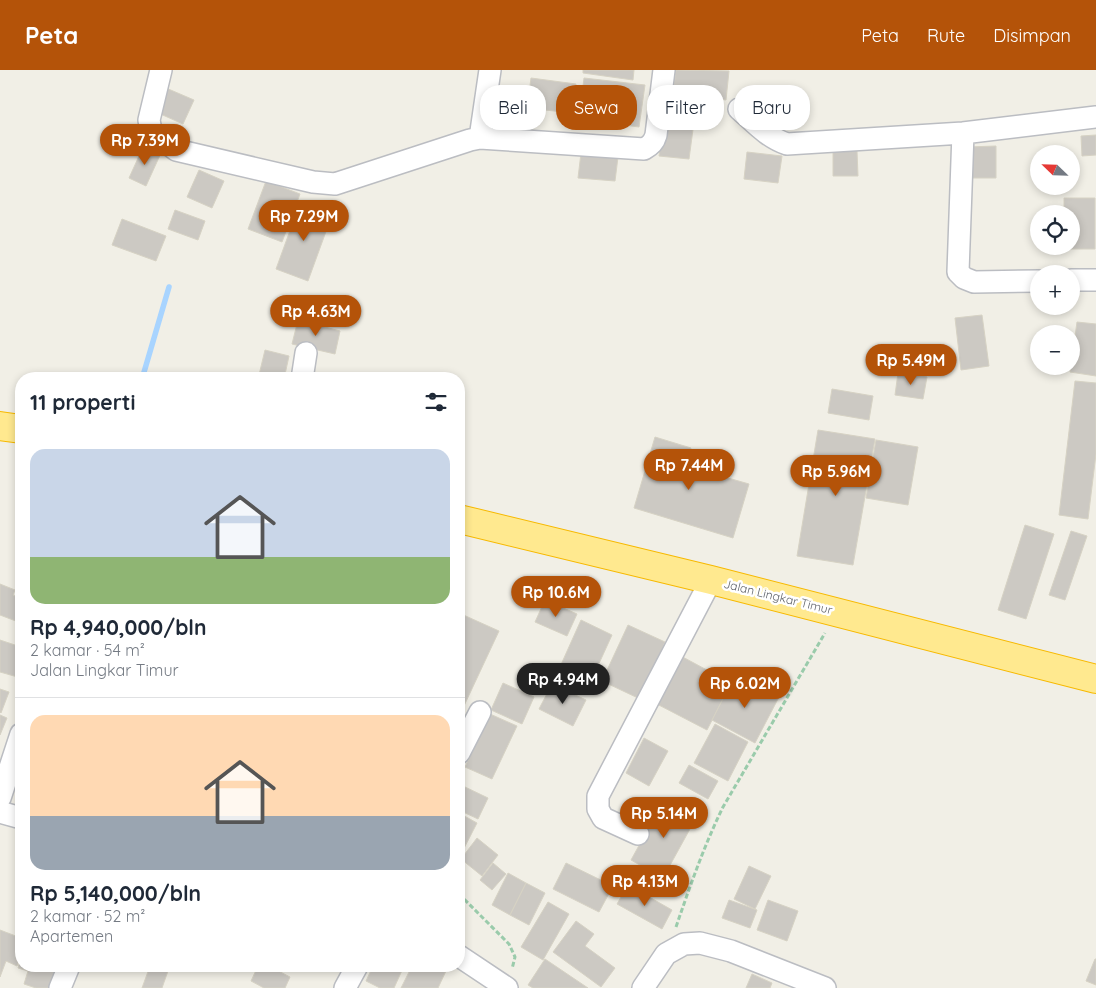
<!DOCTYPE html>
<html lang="id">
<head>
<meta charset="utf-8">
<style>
	:root { --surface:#fff; --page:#f6f6f7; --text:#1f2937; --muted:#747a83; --line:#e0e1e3; --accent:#b45309 }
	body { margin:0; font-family:Quicksand,sans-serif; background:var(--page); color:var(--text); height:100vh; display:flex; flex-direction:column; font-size:19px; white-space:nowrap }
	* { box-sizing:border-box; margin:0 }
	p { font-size:16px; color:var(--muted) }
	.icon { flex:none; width:28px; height:28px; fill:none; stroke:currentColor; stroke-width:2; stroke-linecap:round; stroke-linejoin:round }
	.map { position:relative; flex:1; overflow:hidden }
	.panel { position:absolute; left:15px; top:302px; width:450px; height:600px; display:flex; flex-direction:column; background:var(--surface); border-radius:20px; box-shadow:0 2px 8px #0003 }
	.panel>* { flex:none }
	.top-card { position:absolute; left:480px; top:15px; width:475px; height:45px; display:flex; gap:10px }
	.needle { width:32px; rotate:293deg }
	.fabs { position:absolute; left:1030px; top:75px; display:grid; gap:10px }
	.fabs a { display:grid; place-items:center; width:50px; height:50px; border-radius:50%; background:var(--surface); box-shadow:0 2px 8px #0003; font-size:25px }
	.price { position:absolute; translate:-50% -42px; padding:0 11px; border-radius:18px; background:var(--accent); color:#fff; font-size:16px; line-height:32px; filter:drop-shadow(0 1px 2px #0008) }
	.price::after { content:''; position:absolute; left:50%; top:30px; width:15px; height:11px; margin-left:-8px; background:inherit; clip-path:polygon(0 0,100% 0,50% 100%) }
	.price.active { background:#222; color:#fff }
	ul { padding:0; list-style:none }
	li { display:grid; align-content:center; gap:10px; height:265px; padding:0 15px }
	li+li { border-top:1px solid var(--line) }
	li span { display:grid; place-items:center; height:155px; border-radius:15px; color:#555 }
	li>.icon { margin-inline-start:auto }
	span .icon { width:90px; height:90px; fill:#fffc; stroke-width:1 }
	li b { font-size:21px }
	h2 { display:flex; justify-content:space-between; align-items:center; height:60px; padding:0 15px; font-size:21px }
	.tag { padding:0 18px; border-radius:20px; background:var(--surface); box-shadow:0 2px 8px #0003; font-size:18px; line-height:45px }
	.tag.active { background:var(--accent); color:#fff }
	header { display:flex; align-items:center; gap:30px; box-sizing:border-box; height:70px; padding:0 25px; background:var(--accent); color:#fff }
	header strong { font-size:24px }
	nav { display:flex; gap:28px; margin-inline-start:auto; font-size:18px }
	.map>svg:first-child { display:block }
</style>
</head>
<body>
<header>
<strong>Peta</strong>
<nav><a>Peta</a><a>Rute</a><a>Disimpan</a></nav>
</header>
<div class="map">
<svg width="1096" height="918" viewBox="0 0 1096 918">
	<rect width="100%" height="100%" fill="#f1efe6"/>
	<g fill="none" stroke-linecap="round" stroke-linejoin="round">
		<!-- stream -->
		<path stroke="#a8d4ff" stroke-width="5.5" d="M 142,309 L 169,217"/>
	</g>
	<!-- building -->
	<path fill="#ccc9c3" stroke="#d6d2c4" d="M 583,0 L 634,0 L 633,10 L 583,3 Z
		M 676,0 L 729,1 L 726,30 L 673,23 Z
		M 531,8 L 576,14 L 572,43 L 527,38 Z
		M 584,8 L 645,15 L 639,57 L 579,49 Z
		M 166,18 L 194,30 L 183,54 L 156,42 Z
		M 672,26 L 714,31 L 712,50 L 670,45 Z
		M 495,28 L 519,39 L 507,67 L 483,57 Z
		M 664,49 L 694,52 L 689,89 L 659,86 Z
		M 1096,65 L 1096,85 L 1082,86 L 1081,66 Z
		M 144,75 L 161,83 L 146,116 L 129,108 Z
		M 996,76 L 996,108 L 968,108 L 968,77 Z
		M 857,81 L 858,106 L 833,106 L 833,82 Z
		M 747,82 L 782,86 L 778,113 L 744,109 Z
		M 581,83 L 618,87 L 615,111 L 578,108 Z
		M 199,100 L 224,111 L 212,138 L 187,127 Z
		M 266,111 L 300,124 L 282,172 L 248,159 Z
		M 1064,128 L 1095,128 L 1095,179 L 1064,179 L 1064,176 L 1071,176 L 1071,144 L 1064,144 Z
		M 300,133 L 332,145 L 308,211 L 276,199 Z
		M 175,140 L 205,151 L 198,170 L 168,159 Z
		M 122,149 L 166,166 L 156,191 L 112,175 Z
		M 982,245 L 989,296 L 961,300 L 955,248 Z
		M 298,250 L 340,261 L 335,284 L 292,274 Z
		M 1077,252 L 1096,254 L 1096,306 L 1070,302 Z
		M 265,280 L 289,286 L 284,309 L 258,309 Z
		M 898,303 L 927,307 L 923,329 L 895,325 Z
		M 1075,311 L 1096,313 L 1096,384 L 1088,449 L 1059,445 Z
		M 832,319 L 873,326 L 869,350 L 828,343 Z
		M 818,360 L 875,369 L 853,495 L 797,486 Z
		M 655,367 L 691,378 L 686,396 L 749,414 L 733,468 L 634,438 Z
		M 876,370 L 918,377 L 908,435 L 866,428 Z
		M 1025,455 L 1054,464 L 1026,549 L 998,540 Z
		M 1071,461 L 1087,466 L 1065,530 L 1049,525 Z
		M 0,514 L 15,520 L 13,525 L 21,529 L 21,553 L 0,545 Z
		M 545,530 L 577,544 L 567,566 L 535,552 Z
		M 459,543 L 499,561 L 463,638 L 459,636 Z
		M 581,550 L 612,565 L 586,622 L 555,608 Z
		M 628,555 L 665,572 L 640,629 L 602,611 Z
		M 0,570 L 21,577 L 21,608 L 0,602 Z
		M 679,585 L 731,613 L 707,660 L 655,633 Z
		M 735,605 L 779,627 L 755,673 L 712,650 Z
		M 503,613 L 534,627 L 522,654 L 491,640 Z
		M 552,614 L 586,630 L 573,656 L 539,639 Z
		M 0,619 L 9,622 L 1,643 L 0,642 Z
		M 490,644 L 517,656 L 492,709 L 465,697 Z
		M 0,645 L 7,648 L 0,665 Z
		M 715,654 L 748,672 L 728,711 L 694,693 Z
		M 644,668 L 668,681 L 649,716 L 626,703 Z
		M 689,695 L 718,711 L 708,729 L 679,713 Z
		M 463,716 L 488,728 L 478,749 L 459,740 L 459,725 Z
		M 664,730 L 696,748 L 663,808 L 631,790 Z
		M 459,743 L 477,753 L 459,788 Z
		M 477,768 L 498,785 L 482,806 L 461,789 Z
		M 493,793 L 506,804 L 492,820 L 480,810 Z
		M 566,793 L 613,816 L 599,842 L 553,819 Z
		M 749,796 L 771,806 L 755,839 L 734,829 Z
		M 508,803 L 526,813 L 510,845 L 492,835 Z
		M 526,813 L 545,823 L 529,855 L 510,845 Z
		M 628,815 L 672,840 L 662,859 L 617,834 Z
		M 729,830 L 757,840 L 750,858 L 722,848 Z
		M 768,830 L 798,841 L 787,871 L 757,860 Z
		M 548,832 L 569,844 L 543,890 L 521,877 Z
		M 576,851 L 594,864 L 585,876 L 615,898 L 601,917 L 553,882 Z
		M 0,860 L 21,868 L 20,879 L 21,879 L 21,885 L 17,896 L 6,891 L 0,907 Z
		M 21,887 L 21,896 L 57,896 L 49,918 L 36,918 L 24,914 L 28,901 L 18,898 Z
		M 545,889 L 588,918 L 533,918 L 528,915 Z
		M 1095,889 L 1096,889 L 1096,915 L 1086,911 Z
		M 150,896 L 168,901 L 162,918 L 142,918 Z
		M 258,896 L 269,896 L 290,907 L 285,918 L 264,918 L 251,911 Z
		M 373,896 L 404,896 L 394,918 L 380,918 L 366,911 Z
		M 412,896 L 436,896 L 446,901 L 438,918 L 401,918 Z
		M 752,904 L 772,913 L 770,918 L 746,918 Z"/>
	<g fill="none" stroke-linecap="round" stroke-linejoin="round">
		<!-- minor casing -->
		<g stroke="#bbbdc2" stroke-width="24">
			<path id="minor" d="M 161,0 L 149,50 L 151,61 L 176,80 L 313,112 L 335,114 L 470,70 L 480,68 L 490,0
				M 739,39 C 754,52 768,68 787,74 L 963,63 L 1096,47
				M 963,63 L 958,202 L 964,208 L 974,212 L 1039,211
				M 480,68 L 644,79 C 651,75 654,72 656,65 L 664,0
				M 1071,210 L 1096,210
				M 302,309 L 306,283
				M 459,683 L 480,642
				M 0,728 L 21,664
				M 0,742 L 21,748
				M 638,764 L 603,748 L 598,739 L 598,726 L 711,510
				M 459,886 L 507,918
				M 60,918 L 69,896
				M 345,918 L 357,896
				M 643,918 L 666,884 L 684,874 L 700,873 L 731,881 L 825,918"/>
		</g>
		<!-- highway casing -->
		<g stroke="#f7b900" stroke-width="30">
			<path id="highway" d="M 0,356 L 21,359
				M 459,449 L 711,510 L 1096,609"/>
		</g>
		<!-- path -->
		<path stroke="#9acbab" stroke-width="3" stroke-dasharray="5 2.5" stroke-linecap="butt" d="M 459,824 L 509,874 L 515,887 L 512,899
			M 676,857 C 690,816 704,776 723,737 L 825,563"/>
		<!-- minor -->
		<use href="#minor" stroke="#fff" stroke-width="21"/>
		<!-- highway -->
		<use href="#highway" stroke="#ffe98f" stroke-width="28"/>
	</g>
	<g text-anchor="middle" stroke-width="5" stroke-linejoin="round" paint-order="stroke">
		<!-- street labels -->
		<g font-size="12" fill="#5e6168" stroke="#fff">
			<text transform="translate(778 527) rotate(14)" y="4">Jalan Lingkar Timur</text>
		</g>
	</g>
</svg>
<div class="fabs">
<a><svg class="needle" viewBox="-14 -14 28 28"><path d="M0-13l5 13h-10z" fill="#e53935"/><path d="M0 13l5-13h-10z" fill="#747a83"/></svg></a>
<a><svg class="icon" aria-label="locate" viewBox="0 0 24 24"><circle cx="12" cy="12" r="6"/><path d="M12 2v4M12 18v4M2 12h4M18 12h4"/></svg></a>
<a>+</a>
<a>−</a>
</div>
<b class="price" style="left:145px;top:96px">Rp 7.39M</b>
<b class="price" style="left:304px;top:172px">Rp 7.29M</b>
<b class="price" style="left:316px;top:267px">Rp 4.63M</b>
<b class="price" style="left:911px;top:316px">Rp 5.49M</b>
<b class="price" style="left:689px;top:421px">Rp 7.44M</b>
<b class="price" style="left:836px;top:427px">Rp 5.96M</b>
<b class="price" style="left:556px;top:548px">Rp 10.6M</b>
<b class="price active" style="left:563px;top:635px">Rp 4.94M</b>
<b class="price" style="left:745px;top:639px">Rp 6.02M</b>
<b class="price" style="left:664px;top:769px">Rp 5.14M</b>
<b class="price" style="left:645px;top:837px">Rp 4.13M</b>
<div class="top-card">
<a class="tag">Beli</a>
<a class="tag active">Sewa</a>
<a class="tag">Filter</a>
<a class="tag">Baru</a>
</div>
<section class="panel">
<h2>11 properti<svg class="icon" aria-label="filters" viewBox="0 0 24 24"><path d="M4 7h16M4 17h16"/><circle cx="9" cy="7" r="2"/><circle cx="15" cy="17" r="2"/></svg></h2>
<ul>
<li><span style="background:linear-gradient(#c9d6e8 70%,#8fb573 0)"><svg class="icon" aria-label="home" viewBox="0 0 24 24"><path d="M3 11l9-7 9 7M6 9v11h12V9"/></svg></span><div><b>Rp 4,940,000/bln</b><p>2 kamar · 54 m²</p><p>Jalan Lingkar Timur</p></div></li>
<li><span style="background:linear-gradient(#ffd9b3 65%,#9aa5b1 0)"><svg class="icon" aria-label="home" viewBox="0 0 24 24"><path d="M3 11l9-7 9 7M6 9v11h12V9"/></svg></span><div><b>Rp 5,140,000/bln</b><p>2 kamar · 52 m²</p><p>Apartemen</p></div></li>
</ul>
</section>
</div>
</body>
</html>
